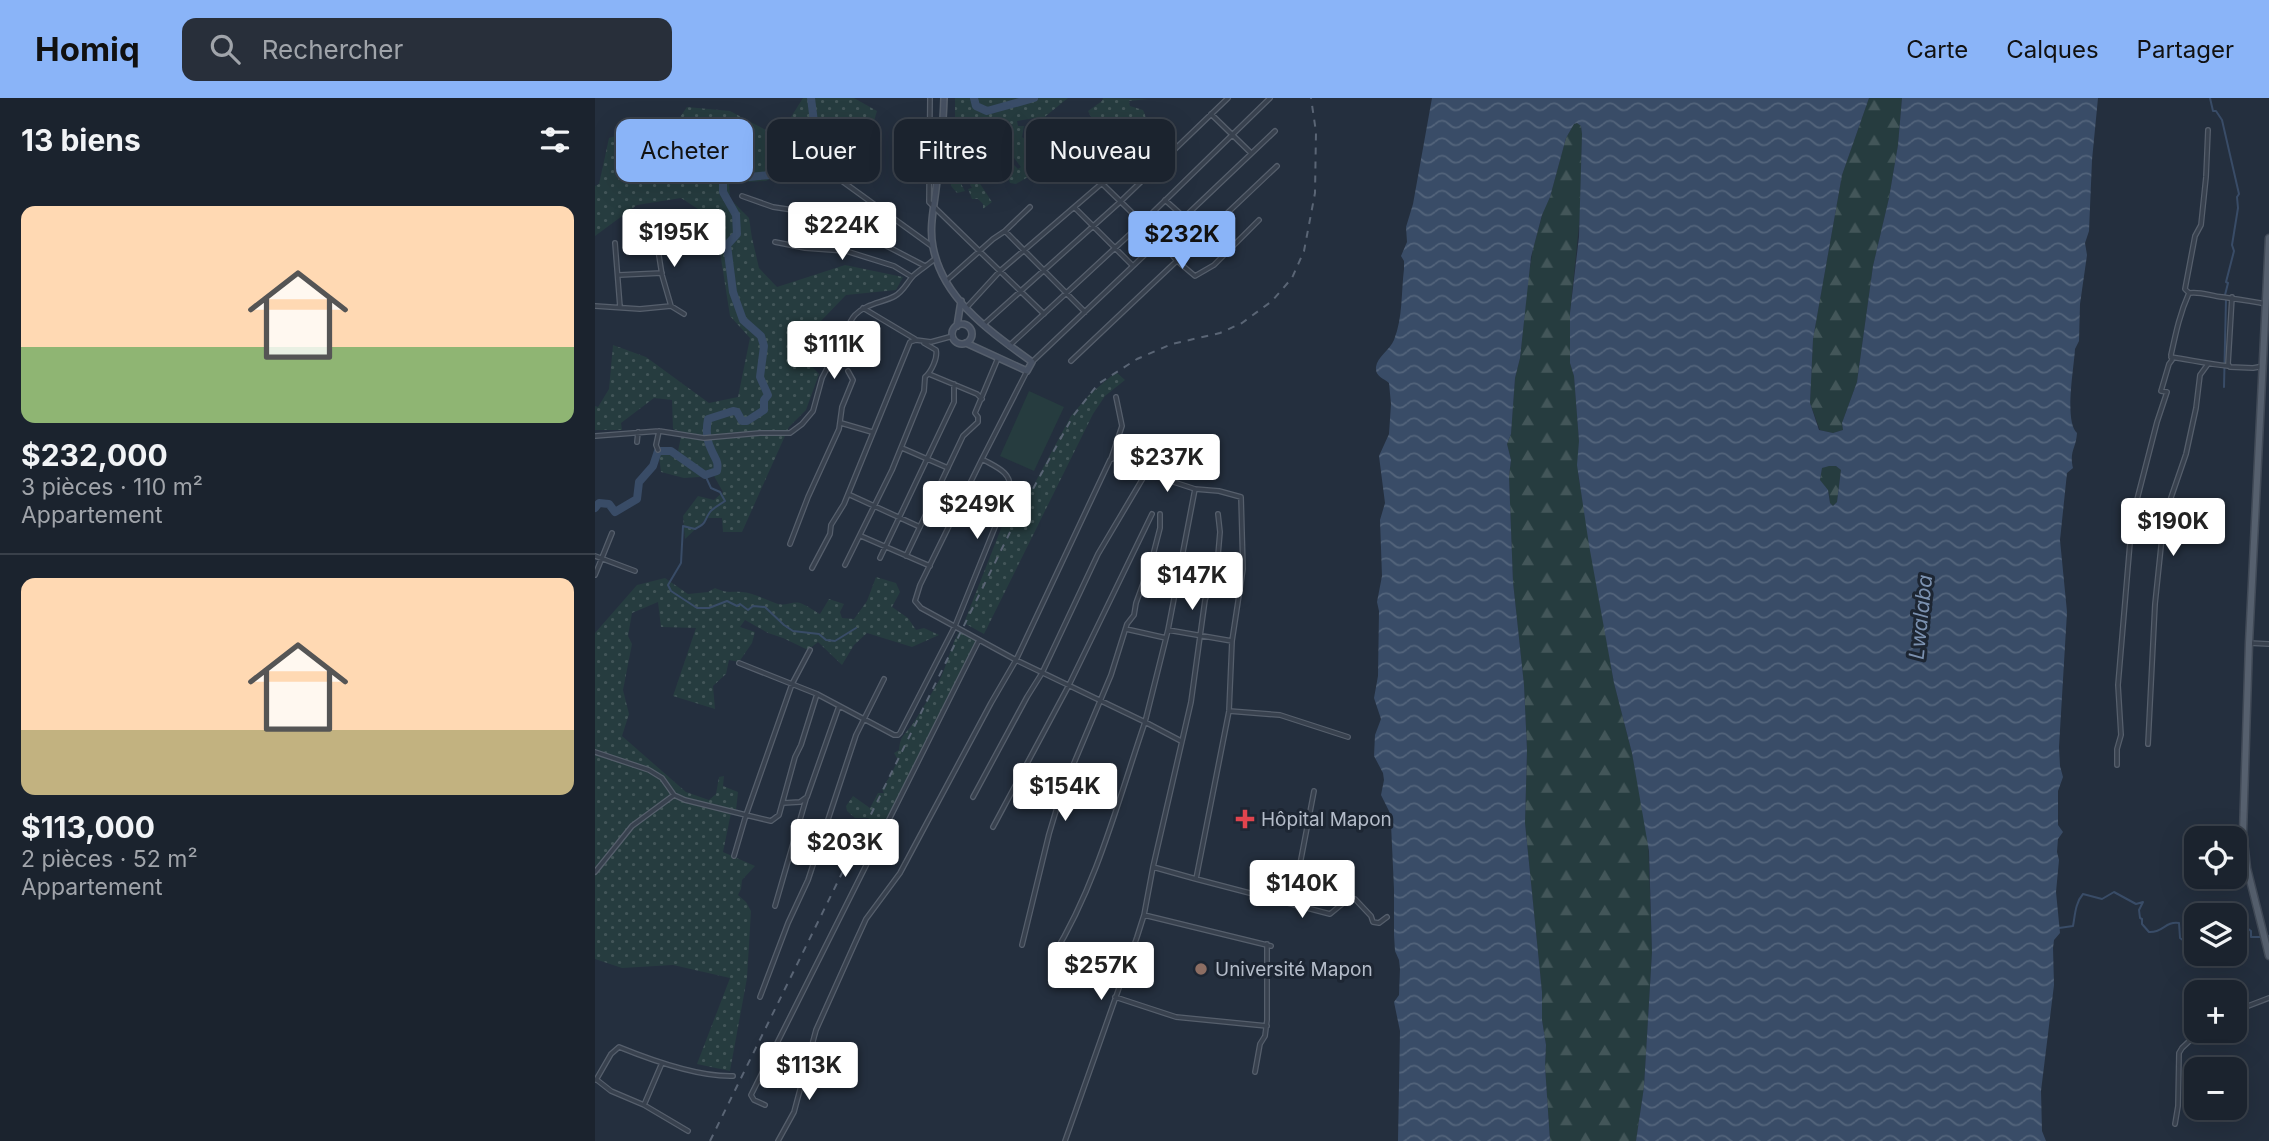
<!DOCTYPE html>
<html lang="fr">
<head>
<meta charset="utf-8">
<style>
	:root { --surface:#1b232e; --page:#282f3a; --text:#f1f3f6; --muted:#a0a4aa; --line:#39404a; --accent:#8ab4f8 }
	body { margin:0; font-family:Inter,sans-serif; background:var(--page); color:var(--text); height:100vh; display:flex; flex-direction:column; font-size:26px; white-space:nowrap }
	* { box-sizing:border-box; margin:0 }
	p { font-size:23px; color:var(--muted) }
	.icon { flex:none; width:38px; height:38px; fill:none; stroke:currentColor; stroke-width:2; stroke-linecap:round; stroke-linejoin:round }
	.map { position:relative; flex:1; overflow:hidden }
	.side { display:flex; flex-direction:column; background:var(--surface); width:595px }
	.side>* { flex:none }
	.hud { position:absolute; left:21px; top:21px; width:665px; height:63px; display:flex; gap:14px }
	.buttons { position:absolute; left:1589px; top:728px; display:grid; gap:14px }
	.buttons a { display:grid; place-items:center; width:63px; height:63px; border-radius:14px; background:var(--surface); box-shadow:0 7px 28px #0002,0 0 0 2px var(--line); font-size:35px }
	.price { position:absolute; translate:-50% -60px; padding:0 16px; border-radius:7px; background:#fff; color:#222; font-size:23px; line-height:46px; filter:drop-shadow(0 2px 4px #0008) }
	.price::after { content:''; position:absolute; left:50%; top:42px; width:21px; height:16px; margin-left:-10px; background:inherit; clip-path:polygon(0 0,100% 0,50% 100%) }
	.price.selected { background:var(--accent); color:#111 }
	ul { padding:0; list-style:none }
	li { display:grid; align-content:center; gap:14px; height:371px; padding:0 21px }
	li+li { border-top:2px solid var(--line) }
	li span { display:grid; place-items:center; height:217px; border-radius:14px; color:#555 }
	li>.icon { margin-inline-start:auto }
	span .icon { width:126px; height:126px; fill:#fffc; stroke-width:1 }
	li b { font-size:30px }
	h2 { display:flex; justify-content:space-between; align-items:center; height:84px; padding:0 21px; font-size:30px }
	.tag { padding:0 24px; border-radius:14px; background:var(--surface); box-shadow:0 7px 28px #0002,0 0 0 2px var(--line); font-size:24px; line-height:63px }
	.tag.selected { background:var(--accent); color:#111 }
	header { display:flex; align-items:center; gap:42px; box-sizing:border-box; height:98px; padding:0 35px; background:var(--accent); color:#111 }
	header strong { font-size:33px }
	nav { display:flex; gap:38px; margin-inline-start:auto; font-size:24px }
	.search { width:490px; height:63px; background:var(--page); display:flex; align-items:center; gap:18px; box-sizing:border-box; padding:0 24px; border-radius:14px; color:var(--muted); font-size:26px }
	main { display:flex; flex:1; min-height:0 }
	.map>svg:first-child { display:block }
</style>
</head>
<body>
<header>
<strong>Homiq</strong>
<div class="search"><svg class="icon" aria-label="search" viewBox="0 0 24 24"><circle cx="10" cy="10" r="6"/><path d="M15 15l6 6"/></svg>Rechercher</div>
<nav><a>Carte</a><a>Calques</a><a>Partager</a></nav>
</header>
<main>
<section class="side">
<h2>13 biens<svg class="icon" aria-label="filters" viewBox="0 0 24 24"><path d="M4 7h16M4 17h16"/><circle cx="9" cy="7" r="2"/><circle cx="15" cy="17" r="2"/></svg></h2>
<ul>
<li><span style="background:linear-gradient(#ffd9b3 65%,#8fb573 0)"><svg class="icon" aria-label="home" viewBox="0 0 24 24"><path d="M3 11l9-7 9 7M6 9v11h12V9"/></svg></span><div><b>$232,000</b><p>3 pièces · 110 m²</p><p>Appartement</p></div></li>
<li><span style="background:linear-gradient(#ffd9b3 70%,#c2b280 0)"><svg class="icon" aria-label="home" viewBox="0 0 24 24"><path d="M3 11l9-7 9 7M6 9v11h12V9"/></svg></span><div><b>$113,000</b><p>2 pièces · 52 m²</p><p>Appartement</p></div></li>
</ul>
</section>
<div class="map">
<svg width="1674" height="1043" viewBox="0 0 1674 1043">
	<defs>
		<pattern id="grass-dots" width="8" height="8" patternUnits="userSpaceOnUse" patternTransform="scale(1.75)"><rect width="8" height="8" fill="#263c3f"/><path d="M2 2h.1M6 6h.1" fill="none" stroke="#435659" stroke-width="1.8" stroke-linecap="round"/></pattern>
		<pattern id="forest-firs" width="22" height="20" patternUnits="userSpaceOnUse" patternTransform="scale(1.75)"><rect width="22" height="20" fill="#263c3f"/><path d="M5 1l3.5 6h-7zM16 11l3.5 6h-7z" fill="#435659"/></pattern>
		<pattern id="water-waves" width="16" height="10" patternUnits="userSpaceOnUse" patternTransform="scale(1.75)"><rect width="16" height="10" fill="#394c67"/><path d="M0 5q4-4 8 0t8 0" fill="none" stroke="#53647b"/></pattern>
	</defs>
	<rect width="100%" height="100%" fill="#242f3e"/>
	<!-- grass -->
	<path fill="url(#grass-dots)" d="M 208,0 L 259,0 L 282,13 L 279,23 L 254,19 L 230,33 L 203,64 L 171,83 L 134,85 L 135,101 L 154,120 L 157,140 L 164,170 L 182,189 L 250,167 L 308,179 L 301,192 L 251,197 L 225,224 L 195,235 L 194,245 L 224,276 L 211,312 L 194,329 L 147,434 L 128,434 L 127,420 L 112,420 L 90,441 L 88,418 L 103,398 L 119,402 L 128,394 L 119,378 L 89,380 L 66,374 L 64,358 L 72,350 L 83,353 L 87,334 L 78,331 L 77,302 L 59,300 L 26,325 L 27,332 L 0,332 L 0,308 L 3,309 L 14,291 L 18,247 L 51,259 L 114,305 L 143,299 L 155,240 L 135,218 L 120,122 L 86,100 L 42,107 L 0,138 L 0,88 L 4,86 L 14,40 L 30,35 L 55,51 L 78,29 L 92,9 L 135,13 L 171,32 L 196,19 Z
		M 360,0 L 473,0 L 441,26 L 438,34 L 442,37 L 433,39 L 429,35 L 430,28 L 438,25 L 440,20 L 422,23 L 423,28 L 429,28 L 427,39 L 435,44 L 437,51 L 431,59 L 438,69 L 433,79 L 421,86 L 415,85 L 411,73 L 419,67 L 423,71 L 426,69 L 410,48 L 403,46 L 402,40 L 407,40 L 407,35 L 411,29 L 406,25 L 401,31 L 393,29 L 385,22 L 386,28 L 393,31 L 394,36 L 388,46 L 392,48 L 392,50 L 385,54 L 382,60 L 377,64 L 376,72 L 397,104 L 388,111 L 388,106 L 383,101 L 377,101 L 373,91 L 377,90 L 375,87 L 377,83 L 372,77 L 364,82 L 370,93 L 362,95 L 356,88 L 355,78 L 362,77 L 363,69 L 358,65 L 362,55 L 357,52 L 358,50 L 364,54 L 363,49 L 369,44 C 369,33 362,31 361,23 L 356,22 L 356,19 L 360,19 Z
		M 508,0 L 553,1 L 534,3 L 535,8 L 548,12 C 552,20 552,26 547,33 L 554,39 L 549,46 L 538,53 L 536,59 L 539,65 L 548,65 L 541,72 L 547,76 L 552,75 L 545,82 L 543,79 L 534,76 L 535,71 L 529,67 L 513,82 L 512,79 L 519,73 C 511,71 500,57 498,49 L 504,42 L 497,37 L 489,43 L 485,40 L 498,29 L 499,25 L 493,13 L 507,3 Z
		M 521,274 L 530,282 L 510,298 L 498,316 L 389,536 L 369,525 L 411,418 L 430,410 L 428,407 L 476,318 L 494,297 Z
		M 281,479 L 301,485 L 305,494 L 297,509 L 313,520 L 321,532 L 329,530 L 344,537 L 317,549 L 272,535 L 259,547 L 247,567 L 223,544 L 213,552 L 188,540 L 173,535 L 150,522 L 145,529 L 160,534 L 157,545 L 144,564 L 134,562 L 131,576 L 118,588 L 120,611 L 78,598 L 101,530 L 66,529 L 63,504 L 37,515 L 33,538 L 37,546 L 28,592 L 34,616 L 27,638 L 91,694 L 114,702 L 121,696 L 124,679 L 129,678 L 128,688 L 143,694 L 141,712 L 136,715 L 128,754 L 160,768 L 147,782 L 146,791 L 143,797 L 151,804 L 156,813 L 152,880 L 135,973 L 102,966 L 135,880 L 78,867 L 27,870 L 0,861 L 0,535 L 42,487 L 70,480 L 93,496 L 113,494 L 120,490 C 134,496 134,493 147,494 C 156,494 174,503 183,506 C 191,508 198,503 205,505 C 212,507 219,513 225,516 L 234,501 L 249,506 L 245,514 L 247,520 L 259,521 L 272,503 Z
		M 366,530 L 384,541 C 375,556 367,568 361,584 L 292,730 L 290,734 L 273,720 L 260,720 L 252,713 L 251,708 L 258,698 L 275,710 L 283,695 L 289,695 L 287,691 C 293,682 298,673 303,662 L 299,655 L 304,652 C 305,637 311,636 319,624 C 328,610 336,596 345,581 C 353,565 356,546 366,530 Z"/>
	<!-- forest -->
	<path fill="url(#forest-firs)" d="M 1274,0 L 1307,0 L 1303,47 L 1294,100 L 1278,168 L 1262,284 L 1247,325 L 1248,332 L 1238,335 L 1225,332 L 1215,305 L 1218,241 L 1247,77 Z
		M 982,25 L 986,28 L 987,36 L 985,117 L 975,215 L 975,265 L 979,278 L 984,343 L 983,376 L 1019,585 L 1037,655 L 1053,740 L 1057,854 L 1049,989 L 1041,1043 L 955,1043 L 950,968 L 951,947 L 947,922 L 947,894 L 930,725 L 932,652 L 929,587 L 918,484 L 914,378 L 916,362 L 912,346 L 916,336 L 920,280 L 925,260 L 933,182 L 938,151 L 949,111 L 955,99 L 971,40 L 979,26 Z
		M 1232,368 L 1241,368 L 1246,372 L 1242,404 L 1238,408 L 1235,405 L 1234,395 L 1225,382 L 1227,370 Z"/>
	<!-- pitch -->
	<path fill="#263c3f" d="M 434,293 L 469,309 L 439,373 L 405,358 Z"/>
	<!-- water -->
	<path fill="url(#water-waves)" fill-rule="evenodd" d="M 837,0 L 1274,0 L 1247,77 L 1218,241 L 1215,305 L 1224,332 L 1238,335 L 1248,332 L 1247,325 L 1262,284 L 1278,168 L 1294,100 L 1303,47 L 1307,0 L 1503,0 L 1497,62 L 1494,133 L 1490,145 L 1492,157 L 1485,206 L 1484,243 L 1480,251 C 1479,270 1469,323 1482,335 C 1481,351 1474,353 1478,370 L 1472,375 L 1465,442 L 1472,514 L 1464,649 L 1465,668 L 1468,679 L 1463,693 L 1463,727 L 1468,734 L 1463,741 L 1462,754 L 1464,762 L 1461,794 L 1465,835 L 1459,842 L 1458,850 L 1459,887 L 1446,993 L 1447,1033 L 1451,1043 L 1041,1043 L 1049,989 L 1057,854 L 1054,753 L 1037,655 L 1019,585 L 994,447 L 982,367 L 984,343 L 979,278 L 975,265 L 975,215 L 984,139 L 987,36 L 986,28 L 982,25 L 979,26 L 971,40 L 955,99 L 947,117 L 936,159 L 925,260 L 920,280 L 916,336 L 912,346 L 916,362 L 914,378 L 918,484 L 929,587 L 932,652 L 930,725 L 947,894 L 947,922 L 951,947 L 950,968 L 955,1043 L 803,1043 L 805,933 L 799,904 L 804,897 L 805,871 L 804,862 L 800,853 L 799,837 L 799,791 L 796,726 L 794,713 L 786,697 L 789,682 L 788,675 L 779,658 L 780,637 L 786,621 L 779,600 L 783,578 L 784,513 L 782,504 L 787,478 L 785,422 L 790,405 L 784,358 L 794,336 L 796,306 L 794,285 C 788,280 780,278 781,269 C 782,259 795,252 799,242 C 808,219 806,195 809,171 L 809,163 L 806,158 L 812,144 L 811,129 L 818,106 ZM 1234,368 L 1241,368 L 1246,372 L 1242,404 L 1238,408 L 1235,405 L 1233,392 L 1225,382 L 1227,370 Z"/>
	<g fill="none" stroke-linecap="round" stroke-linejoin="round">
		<!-- stream -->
		<path stroke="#394c67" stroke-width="2" d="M 1615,0 L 1618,13 L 1621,13 L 1627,22 L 1644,96 L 1642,99 L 1643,110 L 1637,147 L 1639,153 L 1631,184 L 1633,185 L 1630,197
			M 1629,289 L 1631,201
			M 110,377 L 116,390 L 125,394 L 130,403 C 126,406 118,410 115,414 C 108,424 113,424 100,431 L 88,428 L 86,465 L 73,487 L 76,493 L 102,510 L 114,510 L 132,503 L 142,508 L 145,506 L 153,512 L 158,508 L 170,509 L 189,527 L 198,533 L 224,536 L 231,542 L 240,543 L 261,530
			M 1640,821 L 1656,833 L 1656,839 L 1666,839
			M 1464,830 L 1478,828 C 1480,818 1480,805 1488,796 L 1507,801 L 1519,794 L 1541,806 L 1548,804 L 1544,812 L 1545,820 L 1547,821 L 1547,826 L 1554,834 C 1568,835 1570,823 1584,825 L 1585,840 L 1589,843 L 1601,843
			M 1672,838 L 1674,838"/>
		<!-- river -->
		<path stroke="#394c67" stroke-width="8" d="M 379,0 L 381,8 L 392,13 L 439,0
			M 0,410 L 4,405 L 14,406 L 20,414 L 42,401 L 44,384 L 58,368 L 63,353 L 76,353 L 110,377 L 122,373 C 124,363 120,361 116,351 C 111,341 111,331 113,321 L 138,313 L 142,314 L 147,323 L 152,323 L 169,312 L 169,302 L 173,297 L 165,279 L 169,248 L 166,238 L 148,222 L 138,194 L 132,147 L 142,136 L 141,117 L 128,94 L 128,83 L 143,76 L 154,79 L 175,77 L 196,58 L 199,35 L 207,27 L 215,32 L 219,24 L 216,0"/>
		<!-- street casing -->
		<g stroke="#565f6c" stroke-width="6">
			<path id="street" d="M 335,0 L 334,104 L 449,216
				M 616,16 L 656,55
				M 1613,32 L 1611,79 L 1606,127 L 1600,138 L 1590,191 L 1594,195 C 1605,193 1616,198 1627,199 C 1641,201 1656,203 1671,206
				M 240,78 L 338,149
				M 470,79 L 486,65 L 565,142 L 581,162 L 600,178 L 619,167 L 664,122
				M 147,98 L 178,109 L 198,112 L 237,122 L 261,132 L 330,168
				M 570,102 L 589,119
				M 480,110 L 538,168
				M 410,133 L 490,214
				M 61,139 L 67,177 L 76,208
				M 180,144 L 210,150 L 251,153 L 299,168 L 317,179
				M 20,145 L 25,209
				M 24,177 L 67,175
				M 351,183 L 398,141 L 410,133 L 435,109
				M 1637,199 L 1633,266 L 1635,269 L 1658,270 L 1669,268
				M 0,208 L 45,211 L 76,208 L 89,216
				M 372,209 L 405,173 L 506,86
				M 268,210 L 320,241
				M 388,227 L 525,104 L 633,0
				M 414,248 L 547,125 L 675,0
				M 229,249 C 252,252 248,230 260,217 C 272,205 287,205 300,198 C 309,193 312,184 319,177 C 326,171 334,166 341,160
				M 1576,259 C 1596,262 1613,266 1633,268
				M 476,263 L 682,68
				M 437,264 L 680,33
				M 334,276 L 382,296 L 387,301
				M 246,325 L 277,334
				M 0,338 L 64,333 L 109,340 L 165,335 L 195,335 L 207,326 L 218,313 L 227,280 L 244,247
				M 42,344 L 43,334
				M 307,350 L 353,370
				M 63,352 L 61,347 L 64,333
				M 387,361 L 325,487 L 320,503 L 326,510 L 421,562 L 550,624 L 573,532 L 637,543 L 634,613 L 601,781 L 558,769 L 596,604 L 610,502 L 622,469 L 625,434 L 623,416
				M 516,361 L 527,328 L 521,299
				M 253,396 L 325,429
				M 266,438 L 335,468
				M 195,446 L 213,399 L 244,331 L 247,309 L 258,282 L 253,273
				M 0,458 L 40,473
				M 311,458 L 368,338 L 383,324 L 383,319 L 380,315 L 403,260
				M 285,460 L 359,304 L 359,286
				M 250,467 L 297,372 L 329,293 L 330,279 C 336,274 343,260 341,252 L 329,245
				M 217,470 L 235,436 L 236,427 L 249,406 L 315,244 L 321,242 L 336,244 L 358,238
				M 0,477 L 17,435
				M 531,531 L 571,540
				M 573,532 L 600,391 L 624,393 L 646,399 L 648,471 L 637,543
				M 1654,545 L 1674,546
				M 144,565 L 222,596 L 299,637 L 303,637 L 305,635 L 360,528 L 415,392 C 417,374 401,369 387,361 L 432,273
				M 634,613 L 685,617 L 753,639
				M 1553,646 L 1560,506 L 1569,420 L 1591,356 L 1601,310 L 1605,277 L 1613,266
				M 0,654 L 54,672 L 67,680 L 79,697 L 90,702 L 151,717 L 197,586 L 215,552
				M 1522,667 L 1522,651 L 1526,637 L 1523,587 L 1537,421 L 1562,324 L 1572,294 L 1566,293 L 1574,266 L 1577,262 L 1576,257 C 1581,234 1585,215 1594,195
				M 378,699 L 432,599 L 447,575 L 503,456 L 551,375
				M 188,705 L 205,704 L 212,699 L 244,608
				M 398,729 L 474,587 L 557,416
				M 139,758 L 151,717 L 176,723 L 184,717 L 200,659 L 206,647 L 222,596
				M 0,774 L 37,728 L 79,697
				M 601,781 L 735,816 L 752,802 L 760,801 L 776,818 L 778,824 L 784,825 L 792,819
				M 180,808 L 211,701
				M 703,809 L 702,782 L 719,693
				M 549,817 L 676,848
				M 427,847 L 454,736 L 466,696 L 516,577 L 532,526 L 539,517 L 541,505 L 557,461 L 565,430 L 565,416
				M 458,858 C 502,786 523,703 550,624 L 586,643
				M 165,899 L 193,825 L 213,782 L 261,637 L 289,581
				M 520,899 L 581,919 L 672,928
				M 1640,913 L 1674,900
				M 660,974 L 665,946 L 670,938 L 672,922 L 672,846
				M 1,982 L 16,956 L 24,949 C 56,962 103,979 138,978
				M 2,982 L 16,993 L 49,1007 L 93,1033
				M 49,1007 L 67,965
				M 170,1007 L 159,1002 L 156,997 L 384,542
				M 1580,1026 L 1583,1008 L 1584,955 L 1587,950 L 1605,933
				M 183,1043 L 199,1014 L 221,932 L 260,845 L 271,821 L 305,775 L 396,605 L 421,562 L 515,362 L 519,360 L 551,375 L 600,391
				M 470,1043 L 542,839 L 549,817 L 558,769"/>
		</g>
		<!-- secondary casing -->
		<g stroke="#565f6c" stroke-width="8">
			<path id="secondary" d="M 349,0 C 348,31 345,60 341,91 C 339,109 334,130 338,149 C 348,202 396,234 437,264 L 432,273 L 371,245
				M357 236a10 10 0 1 1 20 0a10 10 0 1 1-20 0Z
				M 362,228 L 366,203"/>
		</g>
		<!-- primary casing -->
		<g stroke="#414a57" stroke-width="9">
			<path id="primary" d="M 1674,140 L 1654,545 L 1648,735 L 1652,770 L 1674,858"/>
		</g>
		<!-- street -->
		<use href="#street" stroke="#38414e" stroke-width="3.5"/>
		<!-- secondary -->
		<use href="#secondary" stroke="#465061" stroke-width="5"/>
		<!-- primary -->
		<use href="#primary" stroke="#56606e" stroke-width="6"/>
		<!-- rail -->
		<path stroke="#5a6575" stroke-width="2" stroke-dasharray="7 7" stroke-linecap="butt" d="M 115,1043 L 422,420 L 478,318 L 503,286 L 542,261 L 577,246 L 625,235 L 647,225 L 677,203 L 697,180 L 709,153 L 720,95 L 721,34 L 716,0"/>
	</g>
	<!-- markers -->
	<path fill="#e0444e" stroke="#1d2633" stroke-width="2.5" d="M646.5 710.5h7v7h7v7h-7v7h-7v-7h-7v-7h7z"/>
	<circle fill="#8d6e63" stroke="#1d2633" stroke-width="2.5" cx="606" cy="871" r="7"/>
	<g text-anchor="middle" stroke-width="6" stroke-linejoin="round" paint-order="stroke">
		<!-- poi labels -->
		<g font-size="19" fill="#b4bcc9" stroke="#1d2633" text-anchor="start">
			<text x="666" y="728">Hôpital Mapon</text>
			<text x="620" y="878">Université Mapon</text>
		</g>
		<!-- water labels -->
		<g font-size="21" font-style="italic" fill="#7c92b1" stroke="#1d2633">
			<text transform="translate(1326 519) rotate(-84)" y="7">Lwalaba</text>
		</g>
	</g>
</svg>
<div class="buttons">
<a><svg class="icon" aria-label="locate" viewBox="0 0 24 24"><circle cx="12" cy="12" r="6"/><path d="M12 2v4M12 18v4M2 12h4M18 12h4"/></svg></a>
<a><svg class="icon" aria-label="layers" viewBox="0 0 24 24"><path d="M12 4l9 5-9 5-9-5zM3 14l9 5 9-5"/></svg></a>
<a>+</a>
<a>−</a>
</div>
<b class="price" style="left:247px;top:164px">$224K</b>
<b class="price" style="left:79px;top:171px">$195K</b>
<b class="price selected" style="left:587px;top:173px">$232K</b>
<b class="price" style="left:239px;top:283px">$111K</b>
<b class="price" style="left:572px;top:396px">$237K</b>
<b class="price" style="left:382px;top:443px">$249K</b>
<b class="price" style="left:1578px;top:460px">$190K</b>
<b class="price" style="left:597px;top:514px">$147K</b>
<b class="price" style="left:470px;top:725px">$154K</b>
<b class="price" style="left:250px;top:781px">$203K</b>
<b class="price" style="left:707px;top:822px">$140K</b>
<b class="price" style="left:506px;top:904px">$257K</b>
<b class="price" style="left:214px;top:1004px">$113K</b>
<div class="hud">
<a class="tag selected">Acheter</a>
<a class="tag">Louer</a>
<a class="tag">Filtres</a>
<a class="tag">Nouveau</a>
</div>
</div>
</main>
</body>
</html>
